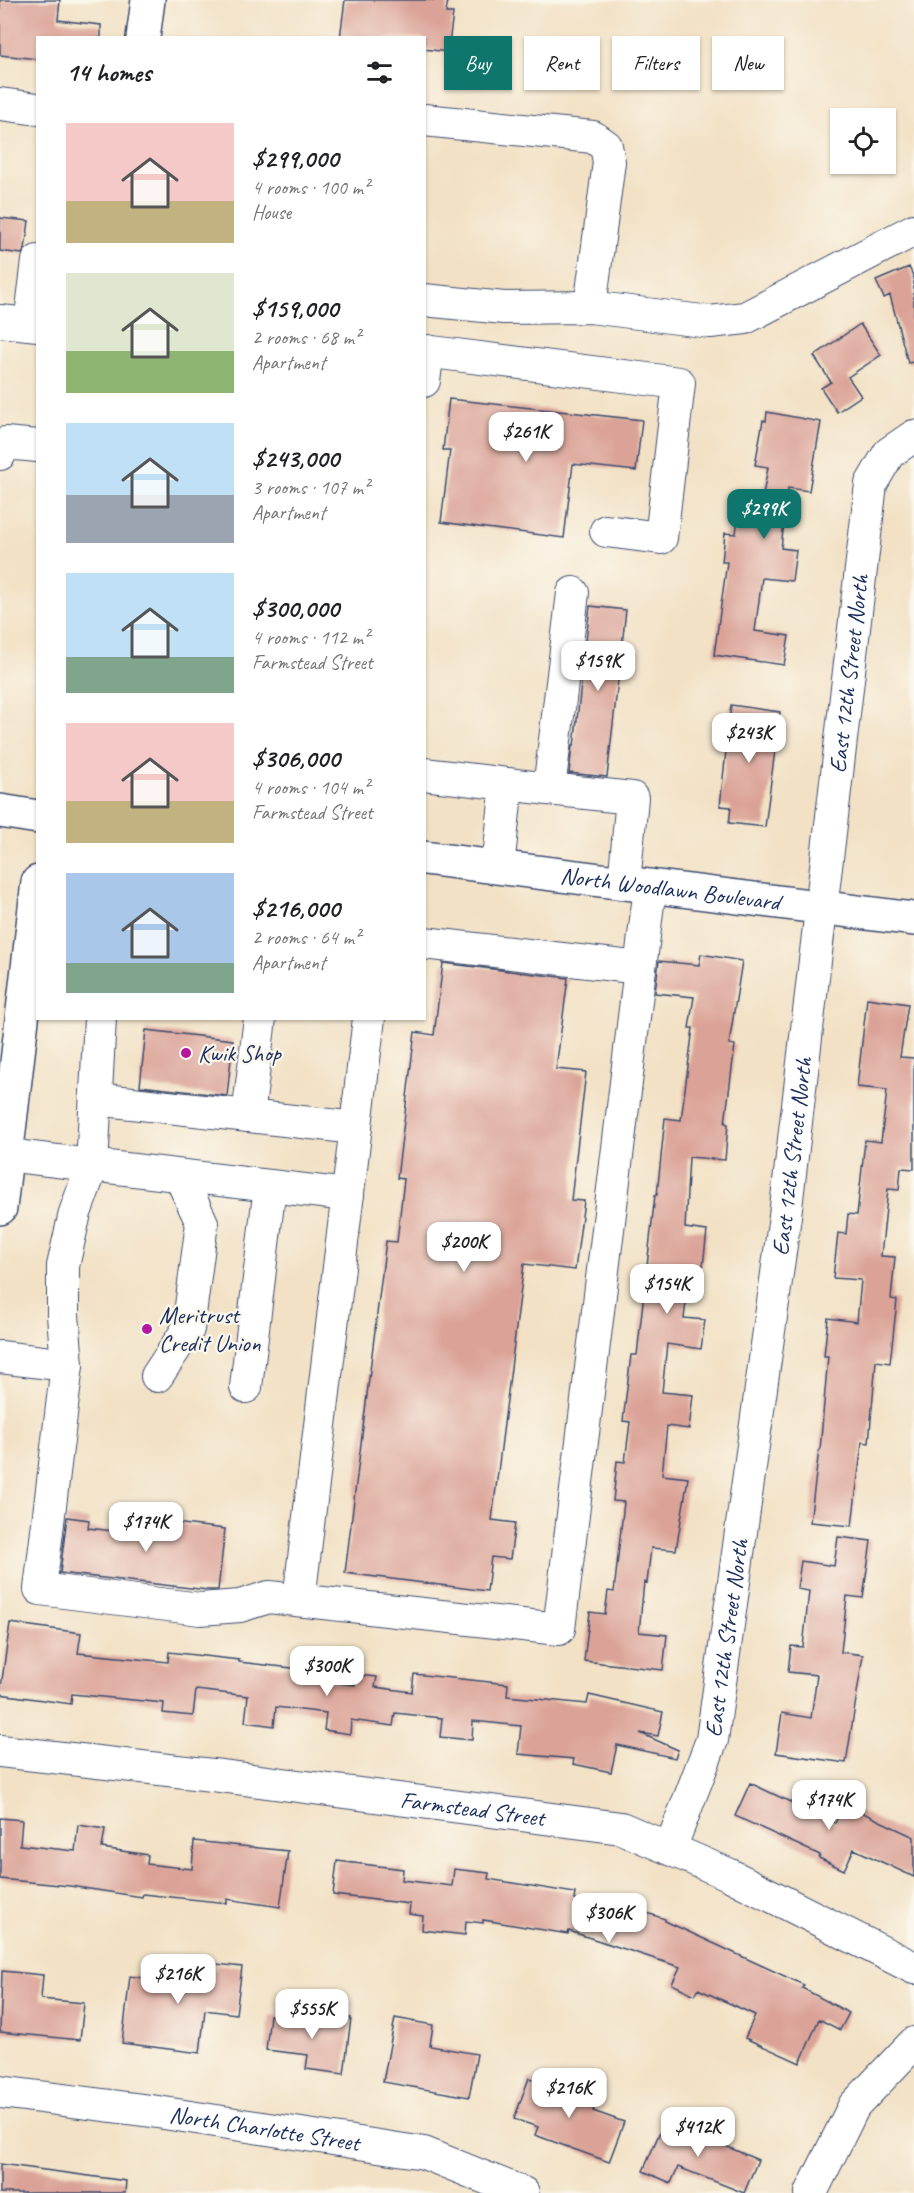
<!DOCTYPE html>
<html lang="en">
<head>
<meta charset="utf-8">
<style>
	:root { --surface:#fff; --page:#f6f6f6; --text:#202124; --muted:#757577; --accent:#0f766e }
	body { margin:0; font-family:Caveat,sans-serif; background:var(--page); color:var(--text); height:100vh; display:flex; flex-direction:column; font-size:22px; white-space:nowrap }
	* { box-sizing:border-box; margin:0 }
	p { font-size:20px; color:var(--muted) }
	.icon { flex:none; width:33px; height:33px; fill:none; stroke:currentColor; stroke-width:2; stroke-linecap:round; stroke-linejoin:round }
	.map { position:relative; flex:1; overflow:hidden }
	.panel { position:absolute; left:36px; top:36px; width:390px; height:984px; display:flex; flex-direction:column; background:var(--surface); border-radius:0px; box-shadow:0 2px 4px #0004 }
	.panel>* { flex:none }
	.guide { position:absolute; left:444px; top:36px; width:380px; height:54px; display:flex; gap:12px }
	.fabs { position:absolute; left:830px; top:108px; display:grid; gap:12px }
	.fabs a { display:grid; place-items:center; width:66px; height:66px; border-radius:0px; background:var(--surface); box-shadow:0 2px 4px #0004; font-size:30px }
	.price { position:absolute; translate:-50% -51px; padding:0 14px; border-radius:12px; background:#fff; color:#222; font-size:20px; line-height:39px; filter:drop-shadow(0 2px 3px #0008) }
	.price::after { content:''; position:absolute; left:50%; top:36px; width:18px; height:14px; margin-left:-9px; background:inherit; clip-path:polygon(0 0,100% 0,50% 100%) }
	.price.active { background:var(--accent); color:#fff }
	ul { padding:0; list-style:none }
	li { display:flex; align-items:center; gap:18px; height:150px; padding:0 30px }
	li span { display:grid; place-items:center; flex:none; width:168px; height:120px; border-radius:0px; color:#555 }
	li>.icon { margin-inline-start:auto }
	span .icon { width:72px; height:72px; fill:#fffc; stroke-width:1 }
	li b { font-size:26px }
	h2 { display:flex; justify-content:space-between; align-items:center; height:72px; padding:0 30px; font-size:26px }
	.chip { padding:0 21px; border-radius:0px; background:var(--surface); box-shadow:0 2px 4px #0004; font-size:21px; line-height:54px }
	.chip.active { background:var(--accent); color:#fff }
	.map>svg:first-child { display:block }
</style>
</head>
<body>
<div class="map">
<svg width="914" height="2193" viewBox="0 0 914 2193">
	<rect width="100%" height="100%" fill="#fbf7ec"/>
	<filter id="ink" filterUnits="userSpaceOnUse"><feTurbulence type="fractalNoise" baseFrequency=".0167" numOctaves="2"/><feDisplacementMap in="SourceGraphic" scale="12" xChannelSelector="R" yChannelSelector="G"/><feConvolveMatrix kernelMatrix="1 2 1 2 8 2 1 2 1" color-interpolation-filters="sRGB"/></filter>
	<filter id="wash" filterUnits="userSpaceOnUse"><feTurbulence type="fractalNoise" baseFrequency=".008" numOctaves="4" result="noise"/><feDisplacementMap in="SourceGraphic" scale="24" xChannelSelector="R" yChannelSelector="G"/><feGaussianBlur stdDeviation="1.35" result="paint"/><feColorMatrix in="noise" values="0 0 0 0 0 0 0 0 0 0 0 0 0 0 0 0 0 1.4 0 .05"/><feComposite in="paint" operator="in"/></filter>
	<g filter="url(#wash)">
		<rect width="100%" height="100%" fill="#f2e1c5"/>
		<g id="blocks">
			<!-- building -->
			<path fill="#dba397" d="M 0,0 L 60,0 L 58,20 L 101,25 L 101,38 L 38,38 L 38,59 L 0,55 Z
				M 345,0 L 448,0 L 446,13 L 453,13 L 448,52 L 424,49 L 424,38 L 340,38 Z
				M 0,218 L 29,221 L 25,249 L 22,254 L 0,251 Z
				M 909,267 L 914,278 L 914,362 L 908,363 L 890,295 L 884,298 L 876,281 Z
				M 860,324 L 881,355 L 848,377 L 861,396 L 837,412 L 821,388 L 831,382 L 814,356 Z
				M 449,399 L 642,420 L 636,471 L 573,464 L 564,538 L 441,522 L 450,450 L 443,450 Z
				M 767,412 L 821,422 L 809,491 L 788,488 L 781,548 L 796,550 L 792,581 L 762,578 L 755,631 L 789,636 L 784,665 L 714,655 L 727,562 L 722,562 L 725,533 L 736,534 L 740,499 L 762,501 L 768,467 L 755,465 L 763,420 L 766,421 Z
				M 590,606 L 626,610 L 607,777 L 569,773 L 572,746 L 574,746 Z
				M 731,705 L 780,712 L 765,827 L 729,823 L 731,807 L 720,806 Z
				M 701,954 L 742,961 L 729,1044 L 735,1045 L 725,1123 L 728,1124 L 725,1160 L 689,1157 L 685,1228 L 707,1231 L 703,1266 L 691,1264 L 684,1318 L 705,1320 L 701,1349 L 667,1344 L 662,1392 L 693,1395 L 689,1429 L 667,1426 L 662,1475 L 688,1478 L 676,1550 L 651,1548 L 647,1583 L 644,1582 L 639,1632 L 667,1635 L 663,1670 L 584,1661 L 590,1612 L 605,1614 L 608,1591 L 614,1592 L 624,1502 L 613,1501 L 617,1461 L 625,1462 L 630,1422 L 623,1421 L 631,1355 L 637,1355 L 655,1195 L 657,1195 L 665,1118 L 681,1120 L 693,1028 L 689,1028 L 694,997 L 655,993 L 659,961 L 699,965 Z
				M 443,963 L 568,978 L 556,1069 L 586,1072 L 571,1200 L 584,1201 L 575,1270 L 524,1264 L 492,1520 L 515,1523 L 510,1559 L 491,1557 L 487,1591 L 345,1573 L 386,1241 L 397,1242 L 404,1179 L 397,1178 L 415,1032 L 434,1035 Z
				M 867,998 L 908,1004 L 900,1057 L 914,1058 L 914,1169 L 901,1168 L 899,1190 L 888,1189 L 881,1256 L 895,1257 L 891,1299 L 897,1300 L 890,1363 L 876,1361 L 869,1443 L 862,1442 L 852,1526 L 810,1522 L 819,1450 L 820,1450 L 828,1356 L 824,1356 L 828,1318 L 857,1322 L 861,1280 L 833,1278 L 838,1233 L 846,1234 L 848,1214 L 857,1215 L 865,1140 L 881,1142 L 887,1090 L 857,1087 Z
				M 146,1030 L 233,1040 L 227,1096 L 140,1086 Z
				M 67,1517 L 89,1520 L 88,1528 L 130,1533 L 132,1518 L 225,1529 L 218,1590 L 208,1590 L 60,1573 Z
				M 838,1537 L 871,1541 L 863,1598 L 847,1596 L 841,1652 L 863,1655 L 846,1763 L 776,1753 L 782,1713 L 811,1718 L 817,1675 L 788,1672 L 791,1646 L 803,1647 L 809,1591 L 797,1589 L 801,1561 L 834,1566 Z
				M 10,1623 L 81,1633 L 78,1653 L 168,1662 L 169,1652 L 239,1660 L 239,1662 L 319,1671 L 317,1680 L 355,1685 L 357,1675 L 377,1677 L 375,1687 L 412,1692 L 414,1674 L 508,1684 L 507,1696 L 587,1704 L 589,1695 L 663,1712 L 658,1736 L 640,1733 L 678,1750 L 675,1758 L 617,1745 L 611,1772 L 573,1764 L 574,1759 L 518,1754 L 521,1726 L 473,1721 L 472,1740 L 440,1737 L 442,1718 L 395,1713 L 393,1726 L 351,1720 L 350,1734 L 324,1730 L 326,1713 L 276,1707 L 274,1726 L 245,1722 L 248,1696 L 196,1690 L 193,1716 L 163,1713 L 164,1703 L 72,1694 L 71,1704 L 0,1694 Z
				M 750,1783 L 835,1823 L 844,1804 L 914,1837 L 914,1877 L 854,1849 L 844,1870 L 819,1858 L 820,1855 L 735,1816 Z
				M 0,1818 L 22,1820 L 20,1845 L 75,1851 L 78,1825 L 105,1829 L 102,1848 L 148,1855 L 147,1864 L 192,1869 L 194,1841 L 288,1851 L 280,1907 L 227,1899 L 227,1903 L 143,1894 L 142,1897 L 70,1886 L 0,1879 Z
				M 337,1861 L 403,1869 L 402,1880 L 452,1886 L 454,1869 L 489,1873 L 488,1879 L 575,1893 L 574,1900 L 638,1920 L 641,1911 L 665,1919 L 665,1921 L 804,1985 L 802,1988 L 849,2013 L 840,2030 L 819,2019 L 800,2063 L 745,2038 L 755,2015 L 698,1989 L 695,1995 L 672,1984 L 680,1967 L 569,1931 L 568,1934 L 483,1920 L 483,1923 L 466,1921 L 465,1935 L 422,1930 L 423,1916 L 409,1914 L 410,1904 L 333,1895 Z
				M 160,1964 L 216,1970 L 217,1964 L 242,1967 L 236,2014 L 205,2010 L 200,2053 L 122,2043 L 130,1976 L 158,1980 Z
				M 2,1971 L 43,1975 L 41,1999 L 84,2003 L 80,2040 L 0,2032 Z
				M 316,2013 L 351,2018 L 344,2074 L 306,2069 L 308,2055 L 266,2050 L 270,2015 L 315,2021 Z
				M 395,2018 L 433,2025 L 430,2046 L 477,2054 L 469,2097 L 383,2082 Z
				M 529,2078 L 561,2089 L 563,2083 L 598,2096 L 593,2111 L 624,2122 L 609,2162 L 535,2135 L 538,2127 L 514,2119 Z
				M 665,2120 L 758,2160 L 744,2193 L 678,2167 L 671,2183 L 643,2171 Z
				M 0,2164 L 126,2181 L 125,2193 L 0,2193 Z"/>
		</g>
	</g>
	<g filter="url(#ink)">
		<use href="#blocks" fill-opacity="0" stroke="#3b4a6d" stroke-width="1.5"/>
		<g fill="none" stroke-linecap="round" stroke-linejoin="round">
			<!-- minor casing -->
			<g stroke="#3b4a6d" stroke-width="34">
				<g id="minor">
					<path d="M 0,104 L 38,109"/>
					<path d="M 424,120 L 593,137 L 606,146 L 609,162 L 590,307"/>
					<path d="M 424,300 L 504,308 L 590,307 L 710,322 L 745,318 L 914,230"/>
					<path d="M 0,321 L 38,325"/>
					<path d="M 30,324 L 38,261"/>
					<path d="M 424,351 L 679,383 L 661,538 L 606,531"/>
					<path d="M 424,381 L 428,351"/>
					<path d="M 0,454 L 5,443 L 38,446"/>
					<path d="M 424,774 L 507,784"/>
					<path d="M 549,789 L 632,798 L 624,883"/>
					<path d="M 498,867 L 507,784 L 549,789 L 573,593"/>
					<path d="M 424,943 L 640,968"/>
					<path d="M 100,1018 L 92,1166 L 75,1213 L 63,1266 L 63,1315 L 67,1365 L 40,1589 L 200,1609 L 240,1606 L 269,1597 L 559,1629 L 650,887"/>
					<path d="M 96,1099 L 356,1128"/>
					<path d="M 248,1116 L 260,1018"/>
					<path d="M 6,1155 L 270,1186"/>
					<path d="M 0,1357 L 67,1365"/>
					<path d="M 157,1376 L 188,1329 L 202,1223 L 180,1176"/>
					<path d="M 246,1387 L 270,1186 L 348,1195"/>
					<path d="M 299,1600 L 369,1018"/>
					<path id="s1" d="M 0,1751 L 221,1776 L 621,1828 L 728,1874 L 914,1968"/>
					<path id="s2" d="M 670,1849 L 712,1740 L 785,1216 L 871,484 L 889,453 L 914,436"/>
					<path id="s3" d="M 0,2092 L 151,2111 L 424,2153 L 523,2193"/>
					<path d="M 811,2193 L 854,2106 L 914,2043"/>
				</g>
			</g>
			<!-- major casing -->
			<g stroke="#3b4a6d" stroke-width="36">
				<g id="major">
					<path d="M 143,38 L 148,0"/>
					<path d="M 0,811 L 38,817"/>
					<path id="s4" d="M 424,858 L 914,919"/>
					<path d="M 0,1208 L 38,882"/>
				</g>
			</g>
			<!-- minor -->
			<use href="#minor" stroke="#fff" stroke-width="32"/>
			<!-- major -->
			<use href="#major" stroke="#fff" stroke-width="33"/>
		</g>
	</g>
	<!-- markers -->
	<g fill="#b5179e" stroke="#fbf7ec" stroke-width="2">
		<circle cx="186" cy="1053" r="6"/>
		<circle cx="147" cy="1329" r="6"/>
	</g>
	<g text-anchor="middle" stroke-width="4.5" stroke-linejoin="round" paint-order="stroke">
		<!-- street labels -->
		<g font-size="24" fill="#1b2f5e" stroke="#fbf7ec">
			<text dy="8" stroke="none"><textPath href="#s2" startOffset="1192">East 12th Street North</textPath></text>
			<text dy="8" stroke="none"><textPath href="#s4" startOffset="248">North Woodlawn Boulevard</textPath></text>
			<text dy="8" stroke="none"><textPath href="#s2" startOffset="706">East 12th Street North</textPath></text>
			<text dy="8" stroke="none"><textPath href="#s2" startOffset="220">East 12th Street North</textPath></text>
			<text dy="8" stroke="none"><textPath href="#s1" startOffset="476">Farmstead Street</textPath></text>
			<text dy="8" stroke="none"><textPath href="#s3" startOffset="267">North Charlotte Street</textPath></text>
		</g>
		<!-- poi labels -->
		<g font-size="24" fill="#1b2f5e" stroke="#fbf7ec" text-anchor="start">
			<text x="198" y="1061">Kwik Shop</text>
			<text x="159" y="1323">Meritrust<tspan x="159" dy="28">Credit Union</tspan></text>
		</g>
	</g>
</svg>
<div class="fabs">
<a><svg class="icon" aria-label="locate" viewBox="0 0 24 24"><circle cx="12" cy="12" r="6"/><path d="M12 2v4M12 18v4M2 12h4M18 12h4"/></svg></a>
</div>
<b class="price" style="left:526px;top:463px">$261K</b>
<b class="price active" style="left:764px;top:540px">$299K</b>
<b class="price" style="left:598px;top:692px">$159K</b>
<b class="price" style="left:749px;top:764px">$243K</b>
<b class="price" style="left:464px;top:1273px">$200K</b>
<b class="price" style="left:667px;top:1315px">$154K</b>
<b class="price" style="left:146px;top:1553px">$174K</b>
<b class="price" style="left:327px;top:1697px">$300K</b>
<b class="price" style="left:829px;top:1831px">$174K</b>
<b class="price" style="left:609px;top:1944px">$306K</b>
<b class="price" style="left:178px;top:2005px">$216K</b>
<b class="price" style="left:312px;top:2040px">$555K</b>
<b class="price" style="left:569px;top:2119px">$216K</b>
<b class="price" style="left:698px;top:2158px">$412K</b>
<div class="guide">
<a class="chip active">Buy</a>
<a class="chip">Rent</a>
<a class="chip">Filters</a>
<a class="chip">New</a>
</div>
<section class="panel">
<h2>14 homes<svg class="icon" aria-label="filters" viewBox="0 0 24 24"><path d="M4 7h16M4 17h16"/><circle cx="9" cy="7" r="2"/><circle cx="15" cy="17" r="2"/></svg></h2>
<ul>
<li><span style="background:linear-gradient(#f6c9c9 65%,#c2b280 0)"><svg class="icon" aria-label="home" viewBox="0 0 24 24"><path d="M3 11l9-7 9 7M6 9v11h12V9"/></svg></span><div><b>$299,000</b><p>4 rooms · 100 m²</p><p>House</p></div></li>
<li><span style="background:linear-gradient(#dfe7d0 65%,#8fb573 0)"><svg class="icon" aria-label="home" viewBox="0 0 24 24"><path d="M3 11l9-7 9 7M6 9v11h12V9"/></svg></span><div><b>$159,000</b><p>2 rooms · 68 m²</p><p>Apartment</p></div></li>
<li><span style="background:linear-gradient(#bfe0f5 60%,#9aa5b1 0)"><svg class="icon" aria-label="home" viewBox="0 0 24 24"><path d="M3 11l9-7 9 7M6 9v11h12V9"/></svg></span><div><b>$243,000</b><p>3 rooms · 107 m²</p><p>Apartment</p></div></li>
<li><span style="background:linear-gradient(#bfe0f5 70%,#7fa58c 0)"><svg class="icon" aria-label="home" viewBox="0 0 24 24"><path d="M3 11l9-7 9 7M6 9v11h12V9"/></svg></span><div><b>$300,000</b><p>4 rooms · 112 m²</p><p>Farmstead Street</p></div></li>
<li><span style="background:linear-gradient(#f6c9c9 65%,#c2b280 0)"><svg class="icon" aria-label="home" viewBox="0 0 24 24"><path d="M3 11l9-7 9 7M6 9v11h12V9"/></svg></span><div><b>$306,000</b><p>4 rooms · 104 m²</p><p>Farmstead Street</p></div></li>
<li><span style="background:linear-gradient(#a9c7e8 75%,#7fa58c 0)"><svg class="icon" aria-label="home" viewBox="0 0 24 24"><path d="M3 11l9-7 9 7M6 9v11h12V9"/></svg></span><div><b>$216,000</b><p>2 rooms · 64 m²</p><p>Apartment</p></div></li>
</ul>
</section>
</div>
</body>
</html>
